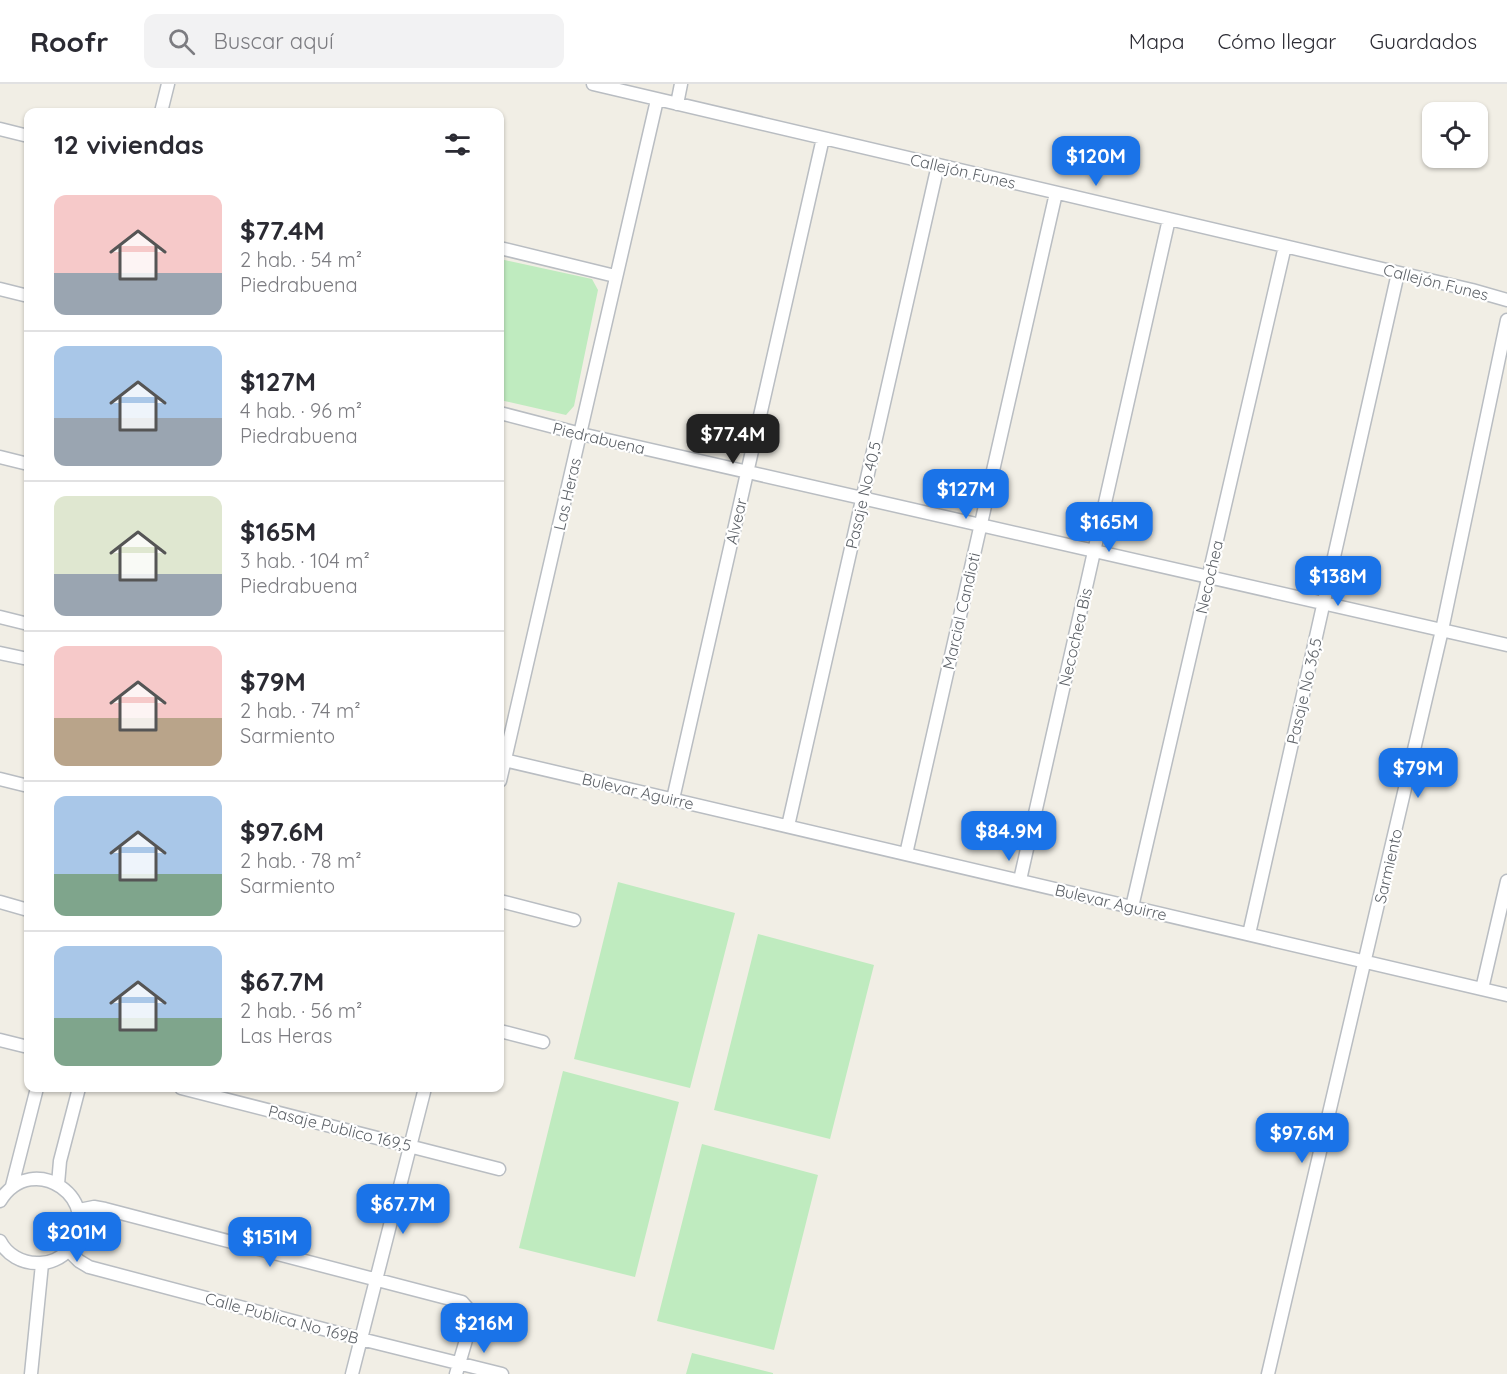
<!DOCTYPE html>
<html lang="es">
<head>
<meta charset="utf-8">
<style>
	:root { --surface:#fff; --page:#f2f2f3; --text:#2b2b33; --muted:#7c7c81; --line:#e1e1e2; --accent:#1a73e8 }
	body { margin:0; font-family:Quicksand,sans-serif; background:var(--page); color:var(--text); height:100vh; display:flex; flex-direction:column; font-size:22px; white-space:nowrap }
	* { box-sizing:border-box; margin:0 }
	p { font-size:20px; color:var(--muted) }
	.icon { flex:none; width:33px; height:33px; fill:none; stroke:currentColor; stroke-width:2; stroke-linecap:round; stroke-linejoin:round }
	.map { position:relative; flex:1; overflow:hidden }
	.sheet { position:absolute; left:24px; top:24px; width:480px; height:984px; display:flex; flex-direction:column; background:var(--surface); border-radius:12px; box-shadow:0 2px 4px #0004 }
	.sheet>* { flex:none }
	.fabs { position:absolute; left:1422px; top:18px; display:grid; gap:12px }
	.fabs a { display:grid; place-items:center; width:66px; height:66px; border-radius:12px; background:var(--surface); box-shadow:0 2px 4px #0004; font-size:30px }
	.price { position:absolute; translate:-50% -51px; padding:0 14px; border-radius:12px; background:var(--accent); color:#fff; font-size:20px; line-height:39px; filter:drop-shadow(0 2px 3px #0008) }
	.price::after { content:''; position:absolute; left:50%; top:36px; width:18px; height:14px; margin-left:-9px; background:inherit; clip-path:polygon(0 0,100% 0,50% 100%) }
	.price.selected { background:#222; color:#fff }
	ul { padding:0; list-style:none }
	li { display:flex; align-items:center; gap:18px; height:150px; padding:0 30px }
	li+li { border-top:2px solid var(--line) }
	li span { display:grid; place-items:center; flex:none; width:168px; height:120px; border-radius:12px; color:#555 }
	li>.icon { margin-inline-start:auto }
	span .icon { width:72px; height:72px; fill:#fffc; stroke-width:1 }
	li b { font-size:26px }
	h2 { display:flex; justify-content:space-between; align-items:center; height:72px; padding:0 30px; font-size:26px }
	header { display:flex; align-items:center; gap:36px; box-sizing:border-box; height:84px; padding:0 30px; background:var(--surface); border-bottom:2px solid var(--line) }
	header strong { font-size:28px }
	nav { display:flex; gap:33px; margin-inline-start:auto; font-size:21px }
	.search { width:420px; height:54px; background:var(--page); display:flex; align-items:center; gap:15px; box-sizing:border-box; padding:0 21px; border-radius:12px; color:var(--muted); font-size:22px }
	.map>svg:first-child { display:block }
</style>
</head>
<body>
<header>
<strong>Roofr</strong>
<div class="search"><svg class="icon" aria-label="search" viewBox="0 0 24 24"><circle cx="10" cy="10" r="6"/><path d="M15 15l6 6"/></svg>Buscar aquí</div>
<nav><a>Mapa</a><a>Cómo llegar</a><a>Guardados</a></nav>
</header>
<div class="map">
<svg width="1507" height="1290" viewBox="0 0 1507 1290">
	<rect width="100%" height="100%" fill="#f1eee5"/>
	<!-- green -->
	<path fill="#bfebbf" d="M 500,175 L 592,195 L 598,206 L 574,322 L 566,331 L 500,316 Z
		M 618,798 L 735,829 L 690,1004 L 574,975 Z
		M 758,850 L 874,881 L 830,1055 L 714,1026 Z
		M 563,987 L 679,1018 L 635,1193 L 519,1164 Z
		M 702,1060 L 818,1091 L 774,1266 L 657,1237 Z
		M 692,1269 L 773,1289 L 773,1290 L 686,1290 Z"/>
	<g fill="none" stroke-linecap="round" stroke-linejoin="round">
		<!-- minor casing -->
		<g stroke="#b9bdc2" stroke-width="15">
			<path id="minor" d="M 593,0 L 1472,206 L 1507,216
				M 677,20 L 681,0
				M 161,28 L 168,0
				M 0,45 L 28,52
				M 500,164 L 615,192
				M 0,205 L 28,212
				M 500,329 L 581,350 L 1507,561
				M 0,373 L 28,380
				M 0,533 L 28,540
				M 0,569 L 28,575
				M 504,676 L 1507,911
				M 0,695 L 28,702
				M 500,697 L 657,16
				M 673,715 L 823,54
				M 788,742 L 938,81
				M 906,770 L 1056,109
				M 1020,796 L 1169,135
				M 500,817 L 574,836
				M 0,818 L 28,826
				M 1132,823 L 1285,162
				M 1249,850 L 1398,189
				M 1482,905 L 1507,797
				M 500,947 L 543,958
				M 0,956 L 28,963
				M 181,1004 L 499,1085
				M 58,1100 L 60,1077 L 79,1004
				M 12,1102 L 37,1004
				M 0,1117 C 33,1064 107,1117 69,1165 C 62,1174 49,1180 37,1179 C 22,1179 7,1171 0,1157
				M 79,1126 L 94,1123 L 105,1125 L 462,1218 L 469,1226 L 471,1239 L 456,1290
				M 68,1166 L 79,1177 L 89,1183 L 361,1255 L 502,1290
				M 31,1290 L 42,1180
				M 352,1290 L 425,1004
				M 1268,1290 L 1442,546 L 1507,236"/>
		</g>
		<!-- minor -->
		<use href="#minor" stroke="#fff" stroke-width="12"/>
	</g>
	<g text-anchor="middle" stroke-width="4.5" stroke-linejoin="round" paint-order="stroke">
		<!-- street labels -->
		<g font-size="16" fill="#5c6167" stroke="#fff">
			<text transform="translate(963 87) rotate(13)" y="6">Callejón Funes</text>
			<text transform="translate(1436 198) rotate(14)" y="6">Callejón Funes</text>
			<text transform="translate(599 354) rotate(13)" y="6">Piedrabuena</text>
			<text transform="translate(567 410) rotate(-77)" y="6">Las Heras</text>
			<text transform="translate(863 411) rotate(-77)" y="6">Pasaje No 40,5</text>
			<text transform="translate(736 437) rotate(-77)" y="6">Alvear</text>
			<text transform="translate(1209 493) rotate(-77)" y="6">Necochea</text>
			<text transform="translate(961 527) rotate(-77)" y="6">Marcial Candioti</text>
			<text transform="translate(1075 553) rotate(-77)" y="6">Necochea Bis</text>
			<text transform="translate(1304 607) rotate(-77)" y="6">Pasaje No 36,5</text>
			<text transform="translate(638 707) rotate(13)" y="6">Bulevar Aguirre</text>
			<text transform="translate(1388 782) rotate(-77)" y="6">Sarmiento</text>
			<text transform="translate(1111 818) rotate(13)" y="6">Bulevar Aguirre</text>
			<text transform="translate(340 1044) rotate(14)" y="6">Pasaje Publico 169,5</text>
			<text transform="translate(282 1234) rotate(15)" y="6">Calle Publica No 169B</text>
		</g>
	</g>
</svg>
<div class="fabs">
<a><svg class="icon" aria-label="locate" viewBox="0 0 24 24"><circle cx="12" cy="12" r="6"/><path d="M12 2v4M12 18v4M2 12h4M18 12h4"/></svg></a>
</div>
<b class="price" style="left:1096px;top:103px">$120M</b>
<b class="price selected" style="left:733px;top:381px">$77.4M</b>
<b class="price" style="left:966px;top:436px">$127M</b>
<b class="price" style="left:1109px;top:469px">$165M</b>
<b class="price" style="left:1338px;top:523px">$138M</b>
<b class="price" style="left:1418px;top:715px">$79M</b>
<b class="price" style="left:1009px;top:778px">$84.9M</b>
<b class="price" style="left:1302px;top:1080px">$97.6M</b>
<b class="price" style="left:403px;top:1151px">$67.7M</b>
<b class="price" style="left:77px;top:1179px">$201M</b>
<b class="price" style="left:270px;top:1184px">$151M</b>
<b class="price" style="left:484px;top:1270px">$216M</b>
<section class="sheet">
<h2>12 viviendas<svg class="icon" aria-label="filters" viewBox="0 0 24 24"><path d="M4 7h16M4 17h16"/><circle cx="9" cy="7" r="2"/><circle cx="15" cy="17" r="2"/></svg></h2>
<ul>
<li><span style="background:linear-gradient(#f6c9c9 65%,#9aa5b1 0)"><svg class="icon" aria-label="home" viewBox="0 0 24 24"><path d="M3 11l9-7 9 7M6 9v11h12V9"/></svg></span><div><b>$77.4M</b><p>2 hab. · 54 m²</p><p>Piedrabuena</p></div></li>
<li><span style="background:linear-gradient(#a9c7e8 60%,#9aa5b1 0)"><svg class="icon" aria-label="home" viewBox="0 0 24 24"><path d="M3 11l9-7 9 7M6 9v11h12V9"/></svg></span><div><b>$127M</b><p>4 hab. · 96 m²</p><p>Piedrabuena</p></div></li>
<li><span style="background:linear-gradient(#dfe7d0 65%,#9aa5b1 0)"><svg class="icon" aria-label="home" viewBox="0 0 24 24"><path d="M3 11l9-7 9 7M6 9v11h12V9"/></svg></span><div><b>$165M</b><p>3 hab. · 104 m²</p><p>Piedrabuena</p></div></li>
<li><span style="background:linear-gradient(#f6c9c9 60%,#b9a48a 0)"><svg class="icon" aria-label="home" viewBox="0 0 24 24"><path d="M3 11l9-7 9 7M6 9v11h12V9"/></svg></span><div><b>$79M</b><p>2 hab. · 74 m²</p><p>Sarmiento</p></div></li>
<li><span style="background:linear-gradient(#a9c7e8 65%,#7fa58c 0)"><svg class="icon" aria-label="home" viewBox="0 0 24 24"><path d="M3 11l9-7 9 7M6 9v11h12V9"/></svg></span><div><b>$97.6M</b><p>2 hab. · 78 m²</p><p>Sarmiento</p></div></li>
<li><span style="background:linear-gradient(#a9c7e8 60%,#7fa58c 0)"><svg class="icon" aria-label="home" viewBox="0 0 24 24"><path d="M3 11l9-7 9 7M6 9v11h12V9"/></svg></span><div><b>$67.7M</b><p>2 hab. · 56 m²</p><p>Las Heras</p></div></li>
</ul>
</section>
</div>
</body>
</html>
